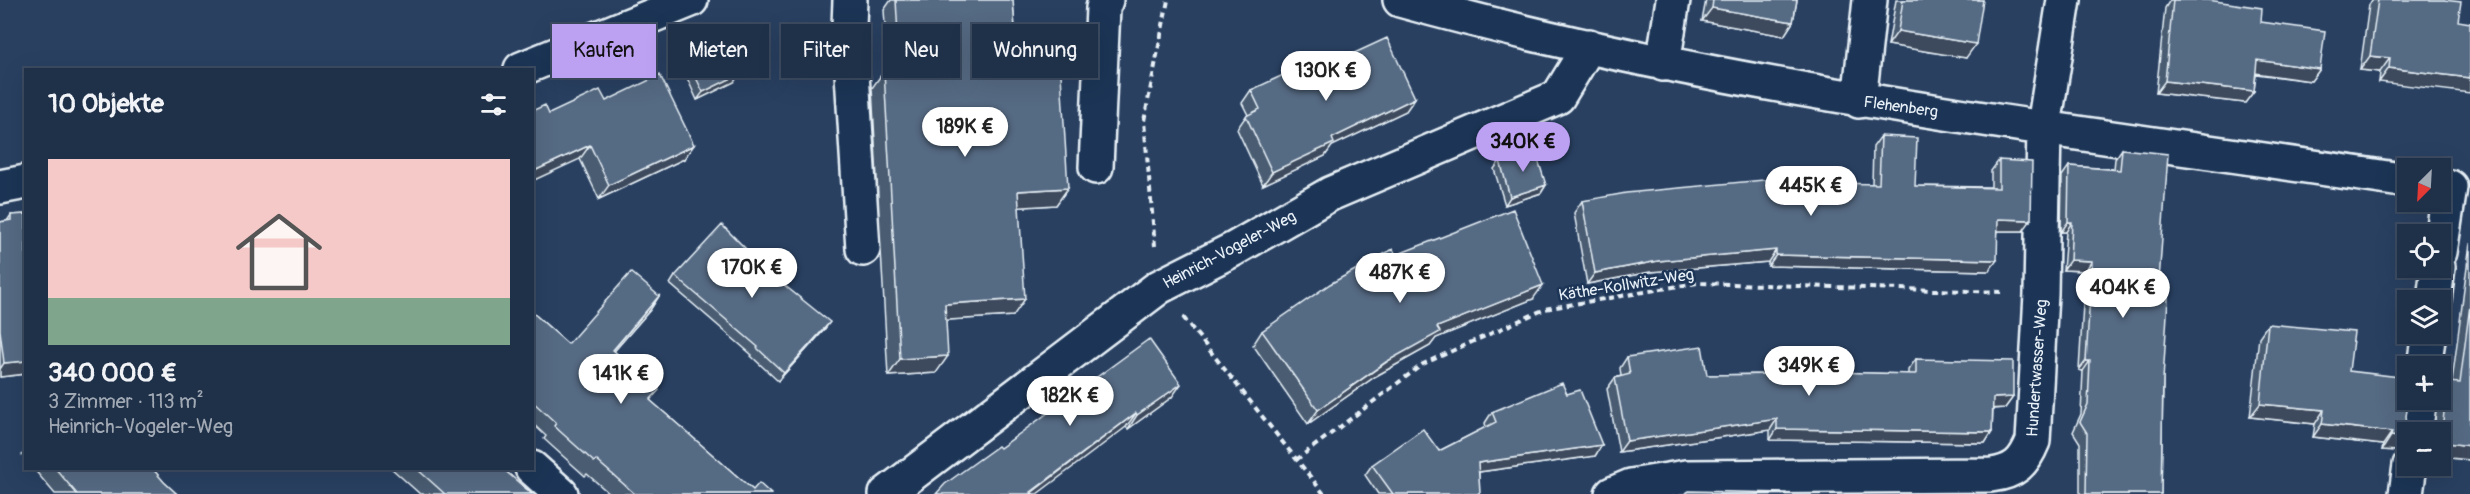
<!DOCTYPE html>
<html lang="de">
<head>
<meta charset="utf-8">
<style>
	:root { --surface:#1f3049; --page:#273850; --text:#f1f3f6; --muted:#a1a9b4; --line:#3c4b61; --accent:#bca0f2 }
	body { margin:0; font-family:Pangolin,sans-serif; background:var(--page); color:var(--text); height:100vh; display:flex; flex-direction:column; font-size:22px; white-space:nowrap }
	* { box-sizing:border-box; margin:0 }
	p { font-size:20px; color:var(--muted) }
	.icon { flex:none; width:33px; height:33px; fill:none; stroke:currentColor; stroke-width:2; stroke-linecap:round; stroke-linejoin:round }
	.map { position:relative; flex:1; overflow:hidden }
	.details { position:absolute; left:24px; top:68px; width:510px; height:402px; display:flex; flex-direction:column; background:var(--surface); border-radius:0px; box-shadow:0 6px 24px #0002,0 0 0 2px var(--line) }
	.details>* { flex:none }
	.hud { position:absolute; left:552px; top:24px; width:570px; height:54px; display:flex; gap:12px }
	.needle { width:39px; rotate:204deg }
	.controls { position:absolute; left:2397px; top:158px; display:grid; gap:12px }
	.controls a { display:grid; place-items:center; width:54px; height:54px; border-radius:0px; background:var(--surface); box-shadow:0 6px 24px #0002,0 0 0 2px var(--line); font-size:30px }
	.price { position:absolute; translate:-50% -51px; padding:0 14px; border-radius:21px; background:#fff; color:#222; font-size:20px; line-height:39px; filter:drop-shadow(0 2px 3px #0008) }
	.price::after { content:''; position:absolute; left:50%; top:36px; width:18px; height:14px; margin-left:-9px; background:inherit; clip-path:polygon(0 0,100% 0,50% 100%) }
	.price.current { background:var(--accent); color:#111 }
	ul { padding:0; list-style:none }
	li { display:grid; align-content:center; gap:12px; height:318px; padding:0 24px }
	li+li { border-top:2px solid var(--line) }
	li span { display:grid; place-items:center; height:186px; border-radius:0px; color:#555 }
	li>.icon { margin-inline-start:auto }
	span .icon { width:108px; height:108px; fill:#fffc; stroke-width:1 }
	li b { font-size:26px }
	h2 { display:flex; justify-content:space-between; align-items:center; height:72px; padding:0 24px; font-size:26px }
	.chip { padding:0 21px; border-radius:0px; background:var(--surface); box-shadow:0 6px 24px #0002,0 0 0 2px var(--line); font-size:21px; line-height:54px }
	.chip.current { background:var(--accent); color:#111 }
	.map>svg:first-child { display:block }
</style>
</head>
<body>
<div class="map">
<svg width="2470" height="494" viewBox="0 0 2470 494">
	<rect width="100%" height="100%" fill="#294061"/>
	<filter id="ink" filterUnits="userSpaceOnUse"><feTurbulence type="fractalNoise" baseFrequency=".0167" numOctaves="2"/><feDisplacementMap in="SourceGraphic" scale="12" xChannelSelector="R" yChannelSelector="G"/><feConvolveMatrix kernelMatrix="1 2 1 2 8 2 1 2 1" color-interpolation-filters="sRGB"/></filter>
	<g filter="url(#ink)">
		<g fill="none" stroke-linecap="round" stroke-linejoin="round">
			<!-- minor casing -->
			<g stroke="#e8f1f8" stroke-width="38">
				<path id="minor" d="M 850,0 L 849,26 L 863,249
					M 1400,0 C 1729,92 2070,130 2408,181
					M 1663,64 L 1673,0
					M 521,69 L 691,0
					M 1859,101 L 1870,0
					M 1096,167 L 1103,8 L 1106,0
					M 0,187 L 26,182
					M 2440,252 L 2450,187
					M 2434,300 L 2438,267
					M 2424,366 L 2429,333
					M 2415,432 L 2420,399
					M 532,468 L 561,494
					M 886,494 L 1159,287 L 1234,249 L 1330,194 L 1558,97 L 1589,46
					M 1612,494 L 1631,486 L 1686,477 L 1991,475 C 2015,472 2024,463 2033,441 L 2041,294 L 2044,126 L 2064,0
					M 2406,494 L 2410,465"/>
			</g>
			<!-- path -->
			<path stroke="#e8f1f8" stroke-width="4" stroke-dasharray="6 4.5" stroke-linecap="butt" d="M 1155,246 L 1144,121 L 1168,0
				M 1183,317 L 1324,494
				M 1296,460 L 1423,364 L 1545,309 L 1697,283 L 2004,292"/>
			<!-- minor -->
			<use href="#minor" stroke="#1d3557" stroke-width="33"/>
		</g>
		<!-- wall -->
		<path fill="#495b71" stroke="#e8f1f8" stroke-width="1.5" d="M 891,0 L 1013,0 L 1016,45 L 1068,188 L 1056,205 L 1019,207 L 1013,316 L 946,320 L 936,373 L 888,376 L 872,88 L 884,71 L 888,71 L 884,10 Z
			M 1706,0 L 1797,0 L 1793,22 L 1784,36 L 1702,21 Z
			M 1896,0 L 1983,0 L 1966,58 L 1888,45 Z
			M 2170,0 L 2208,0 L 2261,22 L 2320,69 L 2311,81 L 2256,74 L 2254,91 L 2245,103 L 2156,93 L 2165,8 Z
			M 2372,0 L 2444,0 L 2379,82 L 2380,72 L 2360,70 L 2369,5 Z
			M 1335,62 L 1415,98 L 1406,111 L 1332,146 L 1325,156 L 1263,185 L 1237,129 L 1246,116 L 1248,115 L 1242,103 L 1251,90 Z
			M 689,63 L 734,82 L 697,100 L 684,71 Z
			M 606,101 L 684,159 L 599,199 L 580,159 L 549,114 Z
			M 1881,136 L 1915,186 L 1991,187 L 1991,171 L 1999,160 L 2023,231 L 1998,231 L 1989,271 L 1768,266 L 1768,262 L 1650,272 L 1587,284 L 1574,213 L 1582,201 L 1774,182 L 1872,184 L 1873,147 Z
			M 2122,149 L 2159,281 L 2163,380 L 2161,494 L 2080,494 L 2080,443 L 2073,432 L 2081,414 L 2083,371 L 2079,370 L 2085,271 L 2063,270 L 2066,232 L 2061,232 L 2062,176 L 2069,166 L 2114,169 L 2115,159 Z
			M 1500,161 L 1546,185 L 1541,193 L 1505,205 L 1494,169 Z
			M 26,214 L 26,374 L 0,377 L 0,222 L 7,221 L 11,215 Z
			M 2470,243 L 2470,460 L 2440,457 L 2440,432 L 2434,432 L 2437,399 L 2440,399 L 2440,392 L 2447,382 L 2452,382 Z
			M 1396,255 L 1533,299 L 1436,338 L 1430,346 L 1376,376 L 1308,424 L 1253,345 L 1262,331 Z
			M 675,276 L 824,330 L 778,381 L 751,356 L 752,355 L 670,284 Z
			M 659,296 L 650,310 L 614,351 L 651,401 L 753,490 L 771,494 L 610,494 L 587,474 L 585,476 L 544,439 L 546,436 L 532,423 L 532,312 L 568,344 Z
			M 2268,324 L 2406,416 L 2405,447 L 2398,451 L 2382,450 L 2383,445 L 2313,437 L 2315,424 L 2250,417 L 2259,337 Z
			M 1627,357 L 1707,375 L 1776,374 L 1778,371 L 1908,374 L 1908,370 L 1916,359 L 2013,397 L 2005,408 L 1993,409 L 1992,432 L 1985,443 L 1770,440 L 1770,430 L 1619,452 L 1607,389 L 1615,378 L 1621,376 L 1620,368 Z
			M 1567,394 L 1602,445 L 1595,456 L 1479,472 L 1479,494 L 1378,494 L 1365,475 L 1372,465 L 1439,451 L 1486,427 L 1485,423 L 1492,412 Z
			M 1172,397 L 1128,429 L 1126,427 L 1000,448 Z
			M 26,450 L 26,459 L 22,455 Z
			M 33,468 L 152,468 L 164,482 L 177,494 L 55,494 Z
			M 391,468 L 502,468 L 532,494 L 420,494 Z"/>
		<!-- shaded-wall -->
		<path fill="#3c4a5c" stroke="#e8f1f8" stroke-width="1.5" d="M 1712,8 L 1793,22 L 1784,36 L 1702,21 Z
			M 1898,31 L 1976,44 L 1966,58 L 1888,45 Z
			M 2370,56 L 2390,58 L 2380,72 L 2360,70 Z
			M 2257,60 L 2320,69 L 2311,81 L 2248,72 Z
			M 2389,68 L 2470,78 L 2470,93 L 2379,82 Z
			M 740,74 L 734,82 L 697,100 L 703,92 Z
			M 2165,81 L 2254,91 L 2245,103 L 2156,93 Z
			M 1415,98 L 1406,111 L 1332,146 L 1325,156 L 1263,185 L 1272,172 L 1332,138 Z
			M 590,145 L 580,159 L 532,181 L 532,172 Z
			M 694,145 L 684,159 L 599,199 L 609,185 Z
			M 1546,185 L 1541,193 L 1505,205 L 1510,197 Z
			M 1068,188 L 1056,205 L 1007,208 L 1018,191 Z
			M 1998,219 L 2031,220 L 2023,231 L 1990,231 Z
			M 2068,222 L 2072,222 L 2066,232 L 2061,232 Z
			M 1776,250 L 1768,262 L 1650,272 L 1587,284 L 1595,273 L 1658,261 Z
			M 1776,255 L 1997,260 L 1989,271 L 1768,266 Z
			M 2070,260 L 2092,261 L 2085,271 L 2063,270 Z
			M 1543,285 L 1533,299 L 1436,338 L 1430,346 L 1376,376 L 1308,424 L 1318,410 L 1437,327 Z
			M 659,296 L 650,310 L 604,363 L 613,350 Z
			M 1025,299 L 1013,316 L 933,321 L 945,304 Z
			M 830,322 L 824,330 L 778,381 L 784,373 Z
			M 948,356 L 936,373 L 888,376 L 900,359 Z
			M 26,361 L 26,374 L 0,377 L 0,369 L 4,363 Z
			M 2086,361 L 2090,361 L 2083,371 L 2079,370 Z
			M 1181,384 L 1172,397 L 1128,429 L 1137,415 Z
			M 2013,397 L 2005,408 L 1985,409 L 1993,398 Z
			M 2260,404 L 2324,410 L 2315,424 L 2250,417 Z
			M 1136,413 L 1126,427 L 1037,494 L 1030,494 Z
			M 1777,419 L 1770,430 L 1619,452 L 1627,441 Z
			M 2322,424 L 2392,432 L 2383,445 L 2313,437 Z
			M 1777,429 L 1992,432 L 1985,443 L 1770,440 Z
			M 2391,436 L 2408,438 L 2408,443 L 2405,447 L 2398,451 L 2382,450 Z
			M 2440,442 L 2470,446 L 2470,460 L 2440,457 Z
			M 1602,445 L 1595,456 L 1471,473 L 1478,463 Z"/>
		<!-- building -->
		<path fill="#556a83" stroke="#e8f1f8" stroke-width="1.5" d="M 896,0 L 1013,0 L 1016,45 L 1059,42 L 1068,188 L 1018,191 L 1025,299 L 945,304 L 948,356 L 900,359 L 884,71 L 900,70 Z
			M 1713,0 L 1797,0 L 1793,22 L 1712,8 Z
			M 1903,0 L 1983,0 L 1976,44 L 1898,31 Z
			M 2173,0 L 2208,0 L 2262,8 L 2261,22 L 2325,31 L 2320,69 L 2257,60 L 2254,91 L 2165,81 Z
			M 2378,0 L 2444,0 L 2461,2 L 2458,21 L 2470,23 L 2470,78 L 2389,68 L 2390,58 L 2370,56 Z
			M 1387,38 L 1415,98 L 1332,138 L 1334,143 L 1272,172 L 1246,116 L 1260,109 L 1251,90 L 1331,53 L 1335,62 Z
			M 726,46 L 740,74 L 703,92 L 689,63 Z
			M 660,75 L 694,145 L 609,185 L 590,145 L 532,172 L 532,111 L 545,105 L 549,114 L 600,90 L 606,101 Z
			M 1881,136 L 1917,138 L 1915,186 L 1999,188 L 1999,160 L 2032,162 L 2031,220 L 1998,219 L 1997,260 L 1776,255 L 1776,250 L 1658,261 L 1595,273 L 1582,201 L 1626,193 L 1774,179 L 1774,182 L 1879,184 Z
			M 2122,149 L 2168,154 L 2159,281 L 2169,282 L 2163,380 L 2161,494 L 2086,494 L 2087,433 L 2080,422 L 2088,404 L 2090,361 L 2086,361 L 2092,261 L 2070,260 L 2072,222 L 2068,222 L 2069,166 L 2120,170 Z
			M 1535,150 L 1546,185 L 1510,197 L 1500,161 Z
			M 1513,209 L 1543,285 L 1437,327 L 1440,332 L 1386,362 L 1318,410 L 1262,331 L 1330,284 L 1393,249 L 1396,255 Z
			M 26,214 L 26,361 L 4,363 L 0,330 L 0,222 L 11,220 L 11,215 Z
			M 722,225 L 773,276 L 830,322 L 784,373 L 757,348 L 758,347 L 675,276 Z
			M 631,272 L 659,296 L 613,350 L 659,390 L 650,400 L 753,490 L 759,483 L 771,494 L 635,494 L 596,460 L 594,462 L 554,426 L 556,423 L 532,401 L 532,312 L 568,344 Z
			M 2470,305 L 2470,446 L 2440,442 L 2440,432 L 2436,432 L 2439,430 L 2443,422 L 2447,382 L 2460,383 Z
			M 2268,324 L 2354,332 L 2349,371 L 2408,378 L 2408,399 L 2409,399 L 2406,416 L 2407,426 L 2412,432 L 2408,432 L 2407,438 L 2391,436 L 2392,432 L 2322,424 L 2324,410 L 2260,404 Z
			M 1149,339 L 1181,384 L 1137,415 L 1136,413 L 1031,492 L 1033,494 L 936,494 L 945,484 L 998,446 L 1000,448 Z
			M 1702,346 L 1707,375 L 1778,374 L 1778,371 L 1916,374 L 1916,359 L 2013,361 L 2013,397 L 1993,398 L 1992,432 L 1777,429 L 1777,419 L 1627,441 L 1615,378 L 1630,374 L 1627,357 Z
			M 1562,383 L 1567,394 L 1580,390 L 1602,445 L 1478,463 L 1480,492 L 1477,494 L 1393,494 L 1372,465 L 1423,429 L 1439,451 L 1496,422 L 1492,412 Z
			M 55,468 L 152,468 L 164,482 L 177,494 L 77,494 Z
			M 416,468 L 502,468 L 532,494 L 445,494 Z
			M 1689,491 L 1786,493 L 1786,494 L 1684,494 Z"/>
	</g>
	<g text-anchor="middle" stroke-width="5" stroke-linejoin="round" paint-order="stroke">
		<!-- street labels -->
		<g font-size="16" fill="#e8f1f8" stroke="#1d3557">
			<text transform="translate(1901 106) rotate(8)" y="6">Flehenberg</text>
			<text transform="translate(1229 249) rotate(-28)" y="6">Heinrich-Vogeler-Weg</text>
			<text transform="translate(1626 284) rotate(-9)" y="6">Käthe-Kollwitz-Weg</text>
			<text transform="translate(2036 368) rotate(-86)" y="6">Hundertwasser-Weg</text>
		</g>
	</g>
</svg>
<div class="controls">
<a><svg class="needle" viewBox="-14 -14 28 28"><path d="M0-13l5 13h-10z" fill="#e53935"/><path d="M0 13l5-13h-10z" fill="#a1a9b4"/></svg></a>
<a><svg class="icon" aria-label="locate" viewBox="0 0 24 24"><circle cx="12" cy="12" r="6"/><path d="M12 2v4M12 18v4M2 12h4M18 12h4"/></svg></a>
<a><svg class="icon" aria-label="layers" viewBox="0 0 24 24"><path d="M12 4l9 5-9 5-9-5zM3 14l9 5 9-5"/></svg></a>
<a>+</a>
<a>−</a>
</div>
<b class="price" style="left:1326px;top:102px">130K €</b>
<b class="price" style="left:965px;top:158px">189K €</b>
<b class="price current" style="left:1523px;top:173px">340K €</b>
<b class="price" style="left:1811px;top:217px">445K €</b>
<b class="price" style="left:752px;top:299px">170K €</b>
<b class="price" style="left:1400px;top:304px">487K €</b>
<b class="price" style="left:2123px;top:319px">404K €</b>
<b class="price" style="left:1809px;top:397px">349K €</b>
<b class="price" style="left:621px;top:405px">141K €</b>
<b class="price" style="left:1070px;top:427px">182K €</b>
<div class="hud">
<a class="chip current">Kaufen</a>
<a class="chip">Mieten</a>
<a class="chip">Filter</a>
<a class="chip">Neu</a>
<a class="chip">Wohnung</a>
</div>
<section class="details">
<h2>10 Objekte<svg class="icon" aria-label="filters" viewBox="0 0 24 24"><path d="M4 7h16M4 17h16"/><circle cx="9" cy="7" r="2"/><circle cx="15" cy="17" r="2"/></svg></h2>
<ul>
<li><span style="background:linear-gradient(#f6c9c9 75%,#7fa58c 0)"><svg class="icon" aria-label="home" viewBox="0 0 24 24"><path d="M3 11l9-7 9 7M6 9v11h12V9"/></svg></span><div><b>340 000 €</b><p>3 Zimmer · 113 m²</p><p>Heinrich-Vogeler-Weg</p></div></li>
</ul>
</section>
</div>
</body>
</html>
